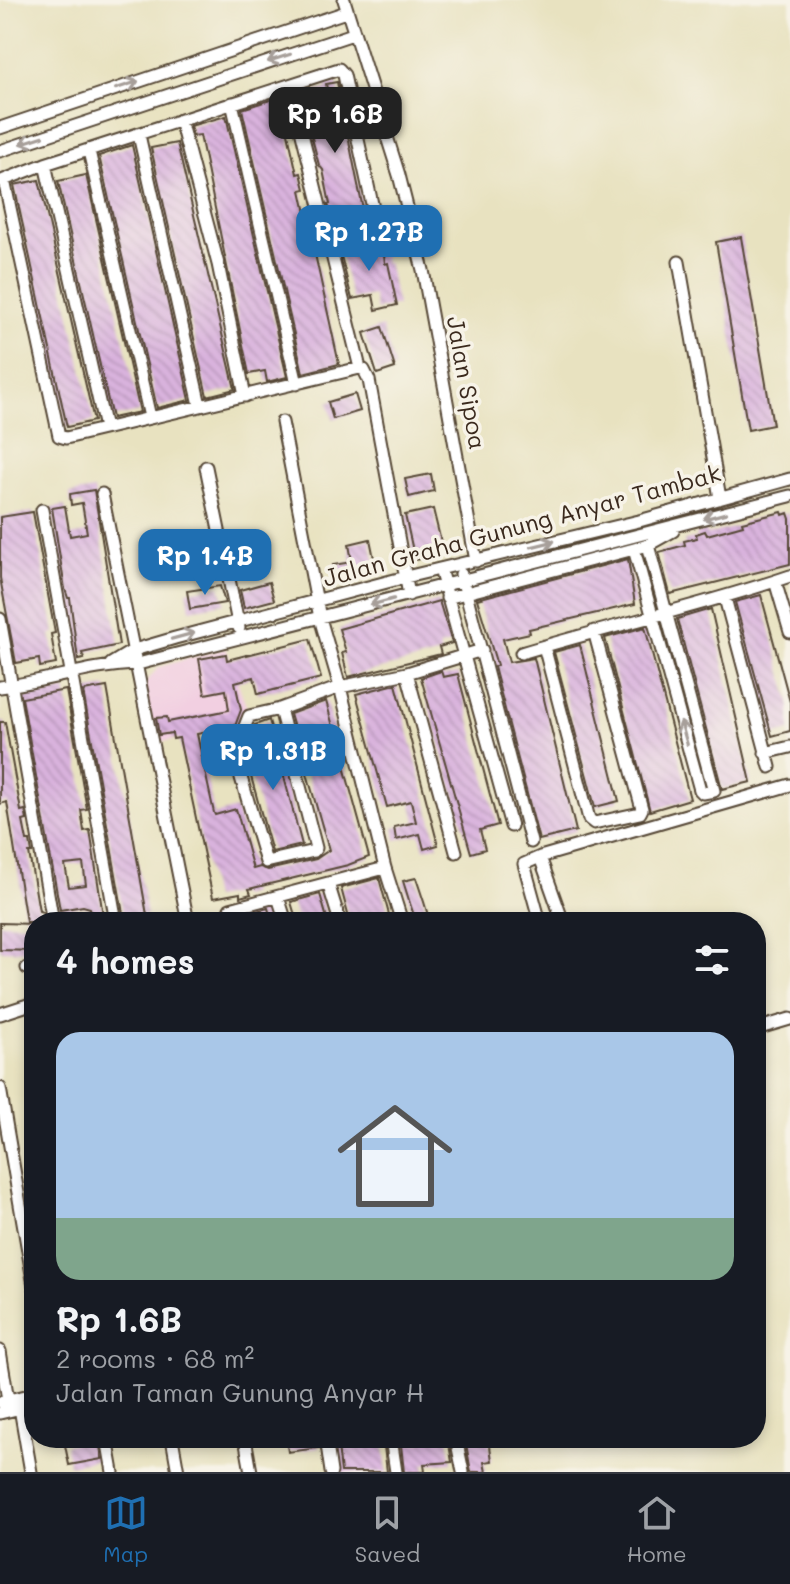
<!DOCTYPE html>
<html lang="en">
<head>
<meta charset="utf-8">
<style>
	:root { --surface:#171b24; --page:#20242c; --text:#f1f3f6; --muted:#9ea1a6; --line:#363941; --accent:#1f6fb2 }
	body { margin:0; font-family:Mali,sans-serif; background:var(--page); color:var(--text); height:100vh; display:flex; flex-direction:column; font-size:30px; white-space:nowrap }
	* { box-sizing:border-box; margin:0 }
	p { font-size:26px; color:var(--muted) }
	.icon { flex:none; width:44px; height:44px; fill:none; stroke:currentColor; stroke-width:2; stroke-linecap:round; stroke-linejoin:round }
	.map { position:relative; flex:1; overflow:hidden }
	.sheet { position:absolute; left:24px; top:912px; width:742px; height:536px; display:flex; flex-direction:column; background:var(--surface); border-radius:32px; box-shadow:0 4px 12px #0003 }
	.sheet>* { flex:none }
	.price { position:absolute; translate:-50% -68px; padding:0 18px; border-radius:16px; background:var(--accent); color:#fff; font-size:26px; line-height:52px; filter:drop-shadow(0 2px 4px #0008) }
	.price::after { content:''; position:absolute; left:50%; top:48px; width:24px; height:18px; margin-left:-12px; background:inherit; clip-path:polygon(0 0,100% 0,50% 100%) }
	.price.current { background:#222; color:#fff }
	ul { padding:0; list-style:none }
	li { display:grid; align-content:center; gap:16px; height:424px; padding:0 32px }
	li span { display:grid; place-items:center; height:248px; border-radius:24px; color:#555 }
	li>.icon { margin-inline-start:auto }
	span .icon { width:144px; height:144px; fill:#fffc; stroke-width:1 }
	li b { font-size:34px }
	h2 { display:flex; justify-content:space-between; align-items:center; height:96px; padding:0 32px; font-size:34px }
	.menu { display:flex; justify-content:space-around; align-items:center; height:112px; border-top:2px solid var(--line); background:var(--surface); font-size:22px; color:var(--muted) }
	.menu a { display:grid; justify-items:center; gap:4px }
	.menu .current { color:var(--accent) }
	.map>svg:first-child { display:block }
</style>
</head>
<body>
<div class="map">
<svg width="790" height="1472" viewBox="0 0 790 1472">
	<defs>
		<pattern id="building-back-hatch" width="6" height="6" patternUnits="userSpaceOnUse" patternTransform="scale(2)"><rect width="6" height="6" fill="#d9b2dd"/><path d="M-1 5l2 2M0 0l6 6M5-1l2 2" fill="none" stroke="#bb99bd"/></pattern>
	</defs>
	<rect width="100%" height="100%" fill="#f7f3e8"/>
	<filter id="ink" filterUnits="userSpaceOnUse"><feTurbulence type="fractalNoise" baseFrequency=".0125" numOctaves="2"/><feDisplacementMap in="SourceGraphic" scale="16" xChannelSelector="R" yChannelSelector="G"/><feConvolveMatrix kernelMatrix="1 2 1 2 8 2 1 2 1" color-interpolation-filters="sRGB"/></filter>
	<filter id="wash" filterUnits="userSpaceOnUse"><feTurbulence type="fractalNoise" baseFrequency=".006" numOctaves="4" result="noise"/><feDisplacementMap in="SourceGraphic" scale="32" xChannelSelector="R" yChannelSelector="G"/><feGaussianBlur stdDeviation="1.8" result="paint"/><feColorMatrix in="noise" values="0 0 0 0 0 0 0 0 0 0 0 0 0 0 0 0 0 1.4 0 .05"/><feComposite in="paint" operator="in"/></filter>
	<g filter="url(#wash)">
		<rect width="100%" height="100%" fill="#e8e2c0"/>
		<!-- built -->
		<path fill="#f2cfe1" d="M 226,648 L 247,709 L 238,728 L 156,743 L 143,685 L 159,667 Z"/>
		<g id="blocks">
			<!-- building -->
			<path fill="url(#building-back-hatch)" fill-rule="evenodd" d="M 337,82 L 366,224 L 336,230 L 328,204 L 330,204 L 323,170 L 319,165 L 301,95 L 327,89 L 326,84 Z
				M 280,97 L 297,174 L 301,173 L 305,189 L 301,190 L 339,364 L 303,373 L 242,109 Z
				M 226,116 L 287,377 L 267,382 L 265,371 L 249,374 L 200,135 L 193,136 L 190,126 Z
				M 177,143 L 235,389 L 207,396 L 151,148 Z
				M 132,145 L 190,400 L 157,408 L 99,156 Z
				M 86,175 L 140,412 L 112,418 L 58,181 Z
				M 39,180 L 94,421 L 67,427 L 14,185 Z
				M 382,237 L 385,264 L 388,263 L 397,305 L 376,310 L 373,295 L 352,299 L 339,248 Z
				M 741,237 L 773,425 L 748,430 L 716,242 Z
				M 382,327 L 395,368 L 377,374 L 364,333 Z
				M 355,394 L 360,411 L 333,419 L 328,402 Z
				M 431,474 L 434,491 L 409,497 L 405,479 Z
				M 94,490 L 119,645 L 82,653 L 84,659 L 78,660 L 70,598 L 68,598 L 65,589 L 52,508 L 65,506 L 70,536 L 87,533 L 82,503 L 71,505 L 70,494 Z
				M 433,509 L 444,554 L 415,560 L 405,515 Z
				M 33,512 L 55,633 L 51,634 L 56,664 L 40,667 L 39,659 L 16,663 L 0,578 L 0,517 Z
				M 782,512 L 783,515 L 788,513 L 790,519 L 790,564 L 670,594 L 659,552 L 685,545 L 684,541 L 697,538 L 696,534 L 705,531 L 707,535 L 743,525 L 742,522 Z
				M 370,539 L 376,568 L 352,573 L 353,578 L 336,581 L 333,565 L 352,562 L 349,544 Z
				M 628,559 L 635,604 L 529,629 L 530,633 L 503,639 L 509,662 L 534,658 L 576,831 L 539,840 L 494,667 L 497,665 L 477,599 Z
				M 269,582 L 274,600 L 244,608 L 240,590 Z
				M 220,586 L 225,603 L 190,609 L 187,591 Z
				M 761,595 L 790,702 L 790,731 L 772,736 L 735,602 Z
				M 439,601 L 452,643 L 439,647 L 441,654 L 348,677 L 342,653 L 346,652 L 339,629 Z
				M 711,609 L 751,782 L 722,789 L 677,619 Z
				M 645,627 L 690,799 L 650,811 L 605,638 Z
				M 310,639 L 321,678 L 258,694 L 254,677 L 235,682 L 241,710 L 235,726 L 197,734 L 214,813 L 215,815 L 236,809 L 253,869 L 260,867 L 268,870 L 316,859 L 329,850 L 290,714 L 326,701 L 369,857 L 348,865 L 249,889 L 251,894 L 240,897 L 240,893 L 213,898 L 179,738 L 173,739 L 172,733 L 159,735 L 156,718 L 167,717 L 168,722 L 229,710 L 226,690 L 205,694 L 199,659 L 226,654 L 227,660 Z
				M 580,645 L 619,801 L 595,807 L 554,652 Z
				M 441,671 L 443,677 L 458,674 L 498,825 L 480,830 L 485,849 L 471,853 L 421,678 Z
				M 396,684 L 438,845 L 424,849 L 420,834 L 396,840 L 394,827 L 416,822 L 411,801 L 387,807 L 356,694 Z
				M 107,687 L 147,915 L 141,916 L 142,922 L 125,922 L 124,919 L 83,691 Z
				M 66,690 L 87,809 L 81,810 L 84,831 L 90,830 L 104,922 L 92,922 L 90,908 L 83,906 L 60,910 L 22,698 ZM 83,863 L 86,885 L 69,887 L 65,865 Z
				M 269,720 L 302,845 L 272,852 L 245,755 L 262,751 L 255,725 Z
				M 0,722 L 5,722 L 21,811 L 25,810 L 27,820 L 23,821 L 27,841 L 30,841 L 32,853 L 29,853 L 39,911 L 43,912 L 44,922 L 26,922 L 7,802 L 0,804 Z
				M 379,878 L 391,922 L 350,922 L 341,888 Z
				M 416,878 L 424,902 L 430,922 L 416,922 L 408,897 L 403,881 Z
				M 320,894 L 328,922 L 297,922 L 291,902 Z
				M 268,908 L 272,922 L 238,922 L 237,916 Z
				M 0,923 L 34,924 L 34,951 L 0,950 Z
				M 286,1438 L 318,1438 L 319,1448 L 288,1452 Z
				M 335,1438 L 383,1438 L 387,1472 L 341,1472 L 338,1446 L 336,1446 Z
				M 422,1438 L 448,1438 L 452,1462 L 424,1464 L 425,1472 L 404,1472 L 401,1445 L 423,1442 Z
				M 465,1438 L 489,1438 L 492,1461 L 484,1462 L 486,1472 L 471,1472 Z
				M 99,1439 L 102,1459 L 69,1465 L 65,1445 Z"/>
		</g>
	</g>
	<g filter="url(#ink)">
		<use href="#blocks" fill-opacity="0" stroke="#554636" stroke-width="2"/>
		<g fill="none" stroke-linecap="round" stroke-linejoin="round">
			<!-- minor casing -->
			<g stroke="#554636" stroke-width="15">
				<path id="minor" d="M 344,0 L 399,175 L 423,270 L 476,561
					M 290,85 L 360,368
					M 232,103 L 297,384
					M 180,120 L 218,264 L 245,396
					M 0,128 L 346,12
					M 139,135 L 200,405
					M 0,151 L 353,34
					M 89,151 L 150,417
					M 45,164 L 105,428
					M 328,241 L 374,231 L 377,227 L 344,75 L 339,69 L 45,164 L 4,180 L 59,436 L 66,438 L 360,368 L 364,370 L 369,380 L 409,595
					M 679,262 L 720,498
					M 282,422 L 320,618 L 340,687 L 385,868 L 402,922
					M 206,467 L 239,628
					M 102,494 L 188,922
					M 42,510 L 116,922
					M 634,549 L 700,790 L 703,793 L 714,791 L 648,545
					M 440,569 L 511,826
					M 461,574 L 531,842
					M 775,581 L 790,632
					M 447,598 L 634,549 L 648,545 L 673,531
					M 725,598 L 770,767
					M 0,619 L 53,922
					M 544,646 L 589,819 L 594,823 L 640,813 L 642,809 L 594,631
					M 521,653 C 610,626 702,606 790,576
					M 111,664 L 134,650 L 175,638 L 406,577 L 639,521 L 790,479
					M 407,673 L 456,852
					M 0,687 C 46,682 91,665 138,664 L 790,496
					M 280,709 L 316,848 L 314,851 L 266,862 L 234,754 L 249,716 L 280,709 L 340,687 L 407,673 L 482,650
					M 765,753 L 790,747
					M 540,857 L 563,922
					M 328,883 L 340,922
					M 278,897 L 286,922
					M 230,922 L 228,914 L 230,909 L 385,868
					M 540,922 L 524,864 L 540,857 L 790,785
					M 27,968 L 34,967
					M 0,1014 L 34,1003
					M 756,1029 L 790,1019
					M 0,1088 L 34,1286
					M 0,1351 L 8,1400
					M 0,1402 L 34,1394
					M 20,1408 L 31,1472
					M 0,1413 L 34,1405
					M 107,1438 L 113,1472
					M 172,1438 L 178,1472
					M 245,1438 L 251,1472
					M 326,1438 L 331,1472
					M 391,1438 L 396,1472
					M 456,1438 L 463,1472"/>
			</g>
			<!-- minor -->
			<use href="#minor" stroke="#fff" stroke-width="11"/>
		</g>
		<!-- one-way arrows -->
		<defs><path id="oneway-shaft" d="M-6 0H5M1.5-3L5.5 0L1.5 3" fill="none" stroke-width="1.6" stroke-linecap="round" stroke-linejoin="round" transform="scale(2)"/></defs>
		<g stroke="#a79f9a">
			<use href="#oneway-shaft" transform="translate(279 58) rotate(162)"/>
			<use href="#oneway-shaft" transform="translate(127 85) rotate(-18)"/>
			<use href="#oneway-shaft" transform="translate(32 140) rotate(162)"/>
			<use href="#oneway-shaft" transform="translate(715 516) rotate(165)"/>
			<use href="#oneway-shaft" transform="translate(543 544) rotate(-14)"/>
			<use href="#oneway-shaft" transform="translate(382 602) rotate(165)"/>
			<use href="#oneway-shaft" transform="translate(183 636) rotate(-15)"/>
			<use href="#oneway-shaft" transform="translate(684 733) rotate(-106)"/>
		</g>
	</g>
	<g text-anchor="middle" stroke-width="7" stroke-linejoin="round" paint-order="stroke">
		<!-- street labels -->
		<g font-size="24" fill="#3b2a1e" stroke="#f7f3e8">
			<text transform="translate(466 383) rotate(80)" y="8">Jalan Sipoa</text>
			<text transform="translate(522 526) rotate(-15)" y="8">Jalan Graha Gunung Anyar Tambak</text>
		</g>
	</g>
</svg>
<b class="price current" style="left:335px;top:155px">Rp 1.6B</b>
<b class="price" style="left:369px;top:273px">Rp 1.27B</b>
<b class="price" style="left:205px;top:597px">Rp 1.4B</b>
<b class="price" style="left:273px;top:792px">Rp 1.31B</b>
<section class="sheet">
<h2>4 homes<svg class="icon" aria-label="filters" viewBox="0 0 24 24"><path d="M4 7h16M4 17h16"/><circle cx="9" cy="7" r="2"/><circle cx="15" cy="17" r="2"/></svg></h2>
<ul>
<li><span style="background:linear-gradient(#a9c7e8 75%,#7fa58c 0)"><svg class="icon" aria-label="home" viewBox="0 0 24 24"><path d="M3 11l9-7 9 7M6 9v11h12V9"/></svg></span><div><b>Rp 1.6B</b><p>2 rooms · 68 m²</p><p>Jalan Taman Gunung Anyar H</p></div></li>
</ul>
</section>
</div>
<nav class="menu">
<a class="current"><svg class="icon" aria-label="map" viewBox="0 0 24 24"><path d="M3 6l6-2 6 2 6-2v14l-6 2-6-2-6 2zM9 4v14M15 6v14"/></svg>Map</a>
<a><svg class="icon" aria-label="saved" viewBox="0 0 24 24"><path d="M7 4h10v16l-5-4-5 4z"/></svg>Saved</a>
<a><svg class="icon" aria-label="home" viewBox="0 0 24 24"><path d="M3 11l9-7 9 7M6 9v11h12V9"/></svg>Home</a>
</nav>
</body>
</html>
